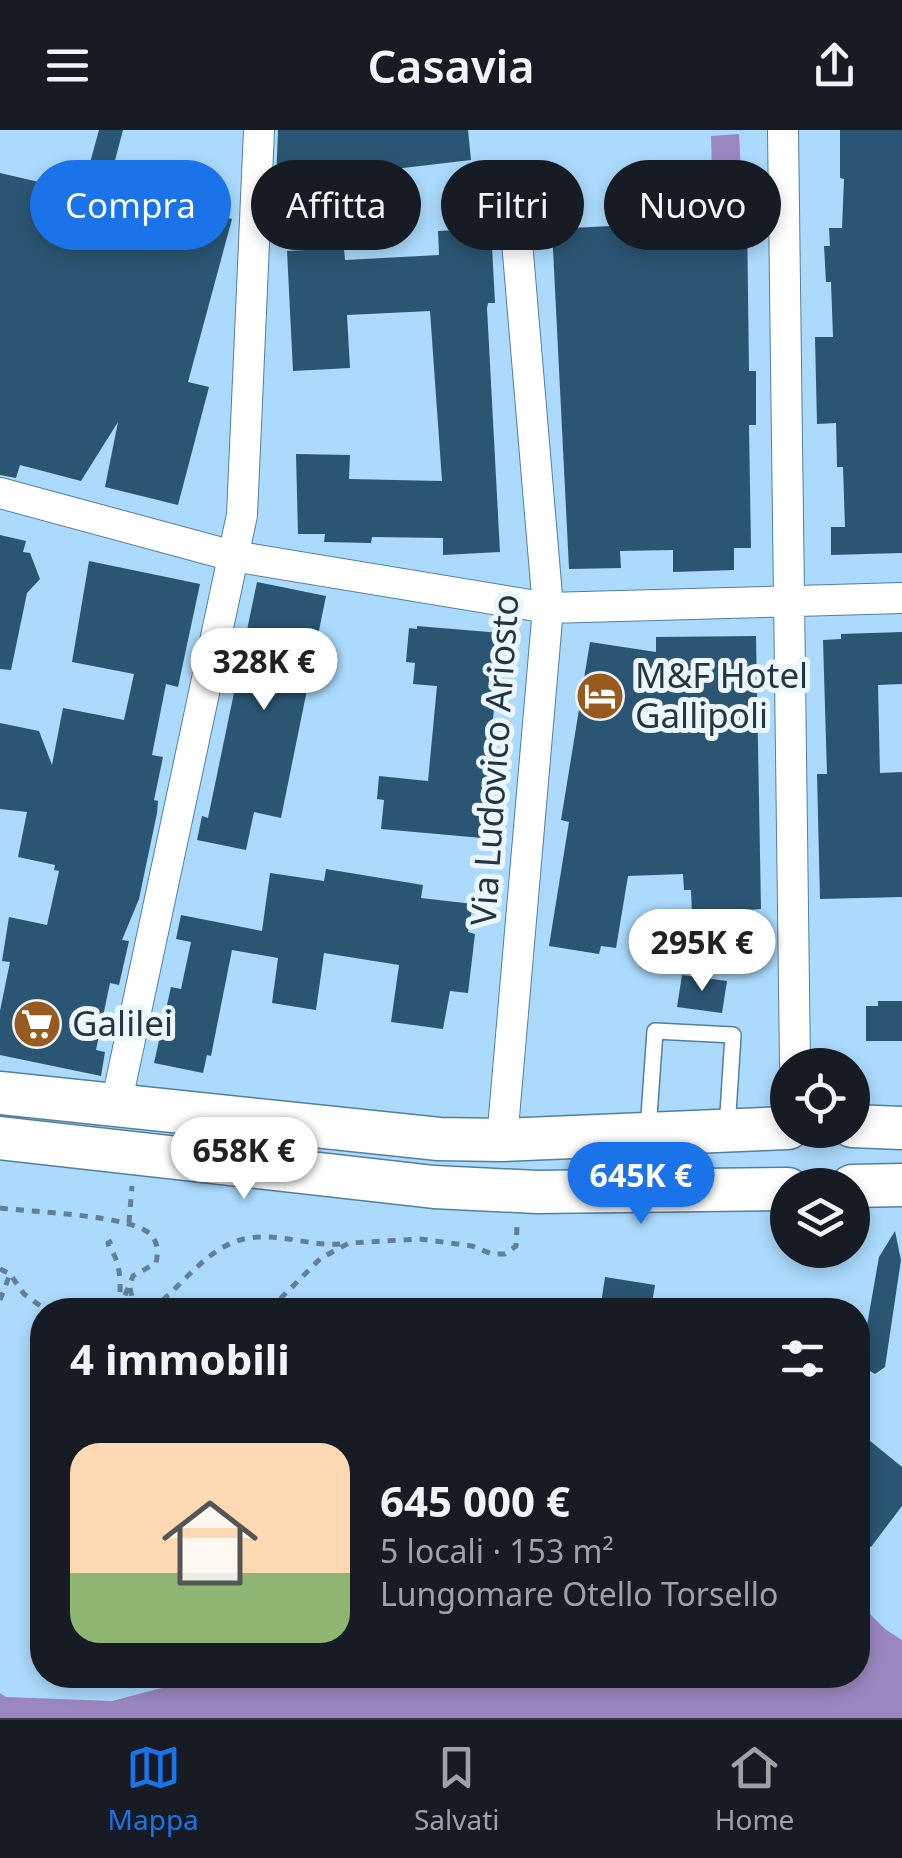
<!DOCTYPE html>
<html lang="it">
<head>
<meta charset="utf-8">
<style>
	:root { --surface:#171b24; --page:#242831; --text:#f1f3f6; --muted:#9ea1a6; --line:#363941; --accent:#1a73e8 }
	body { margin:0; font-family:"Noto Sans",sans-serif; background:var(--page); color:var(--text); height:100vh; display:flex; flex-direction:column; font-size:38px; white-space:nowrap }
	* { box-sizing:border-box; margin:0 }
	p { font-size:32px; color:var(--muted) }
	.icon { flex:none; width:55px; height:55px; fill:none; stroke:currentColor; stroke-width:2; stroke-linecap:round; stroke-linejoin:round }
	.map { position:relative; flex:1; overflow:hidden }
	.details { position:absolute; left:30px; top:1168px; width:840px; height:390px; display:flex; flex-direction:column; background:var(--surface); border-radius:40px; box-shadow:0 5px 15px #0003 }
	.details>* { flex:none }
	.banner { position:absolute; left:30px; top:30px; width:842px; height:90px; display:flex; gap:20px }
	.buttons { position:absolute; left:770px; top:918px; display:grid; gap:20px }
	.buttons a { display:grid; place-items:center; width:100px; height:100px; border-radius:50%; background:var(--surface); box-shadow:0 5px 15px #0003; font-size:50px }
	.price { position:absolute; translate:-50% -85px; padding:0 22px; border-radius:35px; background:#fff; color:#222; font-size:32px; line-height:65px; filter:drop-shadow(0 2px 5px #0008) }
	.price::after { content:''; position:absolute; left:50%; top:60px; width:30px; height:22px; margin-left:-15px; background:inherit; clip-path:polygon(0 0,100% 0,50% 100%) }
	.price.selected { background:var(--accent); color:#fff }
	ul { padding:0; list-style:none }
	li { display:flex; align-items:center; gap:30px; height:250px; padding:0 40px }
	li span { display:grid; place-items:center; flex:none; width:280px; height:200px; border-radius:30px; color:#555 }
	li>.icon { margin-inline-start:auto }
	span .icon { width:120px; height:120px; fill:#fffc; stroke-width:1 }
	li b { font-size:42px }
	h2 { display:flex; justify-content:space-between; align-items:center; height:120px; padding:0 40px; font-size:42px }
	.pill { padding:0 35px; border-radius:45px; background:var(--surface); box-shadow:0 5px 15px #0003; font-size:35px; line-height:90px }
	.pill.selected { background:var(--accent); color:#fff }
	header { display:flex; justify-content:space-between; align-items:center; height:130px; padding:0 40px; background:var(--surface); font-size:45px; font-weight:600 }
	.tabs { display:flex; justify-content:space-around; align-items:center; height:140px; border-top:2px solid var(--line); background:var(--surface); font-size:28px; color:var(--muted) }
	.tabs a { display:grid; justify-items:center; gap:5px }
	.tabs .selected { color:var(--accent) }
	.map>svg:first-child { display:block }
</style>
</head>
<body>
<header><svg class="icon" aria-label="menu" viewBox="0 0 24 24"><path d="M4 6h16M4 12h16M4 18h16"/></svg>Casavia<svg class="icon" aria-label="share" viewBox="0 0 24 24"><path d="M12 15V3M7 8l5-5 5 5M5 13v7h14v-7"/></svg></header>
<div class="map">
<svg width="902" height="1588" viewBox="0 0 902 1588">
	<rect width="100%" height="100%" fill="#abdafc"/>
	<!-- water -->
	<path fill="#9b87c0" d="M 739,4 L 741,42 L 732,52 L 721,53 L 712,42 L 711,6 Z
		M 858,1472 L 885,1499 L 902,1510 L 902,1588 L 0,1588 L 0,1563 L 6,1567 L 112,1571 L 181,1553 L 196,1545 L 858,1545 Z"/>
	<!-- building -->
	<path fill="#2b5673" d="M 99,0 L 123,0 L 108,57 L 232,89 L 188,252 L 209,257 L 178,375 L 105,357 L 118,292 L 81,351 L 20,335 L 16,348 L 0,345 L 0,43 L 82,62 Z
		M 278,0 L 468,0 L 471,30 L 276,53 Z
		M 840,0 L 902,0 L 902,423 L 831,425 L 831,397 L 845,397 L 843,337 L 837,337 L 836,293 L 817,294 L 815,207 L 833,207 L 831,152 L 826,152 L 824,116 L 830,116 L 829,98 L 842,98 L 844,49 L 840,48 Z
		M 670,65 L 672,86 L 747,85 L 749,241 L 756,241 L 756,295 L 749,295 L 751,418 L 734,418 L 734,440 L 673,442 L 673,420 L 620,421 L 621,438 L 569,439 L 552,99 L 631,95 L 630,67 Z
		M 491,98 L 495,173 L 488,173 L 487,178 L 500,422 L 443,425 L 443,408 L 372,407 L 371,413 L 324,412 L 325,404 L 298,404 L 296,324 L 350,325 L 349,349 L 442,351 L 430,181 L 347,185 L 350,238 L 293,241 L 287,121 L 344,118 L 345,130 L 439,125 L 438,101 Z
		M 0,405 L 26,411 L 23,422 L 30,423 L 40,449 L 27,463 L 11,540 L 0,539 Z
		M 89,431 L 200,454 L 178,557 L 166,554 L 152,625 L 163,627 L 154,670 L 158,671 L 157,683 L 139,769 L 122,810 L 129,811 L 119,855 L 110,853 L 96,920 L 105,922 L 101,946 L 0,925 L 0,881 L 10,832 L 2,831 L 9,787 L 47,795 L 59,741 L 54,740 L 55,735 L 18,727 L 27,682 L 0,679 L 0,593 L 39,601 L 52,635 L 63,578 L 124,590 L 134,544 L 72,532 Z
		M 257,452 L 326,466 L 281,688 L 254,682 L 246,720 L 197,710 L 202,686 L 208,688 Z
		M 417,496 L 501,503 L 482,708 L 381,699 L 384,670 L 377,669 L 379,646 L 428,651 L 437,556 L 413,554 L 415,533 L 406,532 L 409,498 L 417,499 Z
		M 902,502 L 902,554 L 878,555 L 880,643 L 902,642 L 902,767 L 820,769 L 817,644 L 827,644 L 823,510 L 841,509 L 841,504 Z
		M 756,506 L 761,779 L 731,781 L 731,785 L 692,785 L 691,760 L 684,760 L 683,744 L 628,746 L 616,818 L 601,816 L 599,824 L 549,816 L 569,692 L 561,690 L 590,512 L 656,522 L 656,507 Z
		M 326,739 L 423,755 L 421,768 L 473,774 L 468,802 L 475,804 L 468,863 L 450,861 L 443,899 L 391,892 L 399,835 L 324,823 L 316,880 L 272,873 L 278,828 L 232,820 L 211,926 L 207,925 L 203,943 L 154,933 L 171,857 L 181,859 L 191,812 L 176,809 L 181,785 L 262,801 L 270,743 L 324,751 Z
		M 682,845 L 727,851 L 722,883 L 677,877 Z
		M 878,871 L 902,871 L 902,911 L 866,911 L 866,876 L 878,876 Z
		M 895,1101 L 901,1130 L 885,1237 L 875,1244 L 860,1235 L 879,1127 Z
		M 605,1147 L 655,1155 L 651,1180 L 600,1180 Z
		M 858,1301 L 902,1337 L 902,1376 L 871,1417 L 858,1406 Z"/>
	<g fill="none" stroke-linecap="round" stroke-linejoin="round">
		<!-- service casing -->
		<g stroke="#537f9e" stroke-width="18">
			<path id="service" d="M 648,1000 L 655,901 L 733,905 L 727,999"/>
		</g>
		<!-- minor casing -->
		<g stroke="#537f9e" stroke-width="32">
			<path id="minor" d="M 783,0 L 795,935
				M 0,363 L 233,426 L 548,478 L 902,468
				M 116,975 L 242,385 L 259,0
				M 502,1010 L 548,478 L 514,76"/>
		</g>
		<!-- secondary casing -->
		<g stroke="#537f9e" stroke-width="45">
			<path id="secondary" d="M 0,963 L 439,1009 L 502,1010 L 788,998
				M 852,996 L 902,998
				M 0,1008 L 434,1057 L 537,1062 L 788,1059
				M 852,1056 L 902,1055"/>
		</g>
		<!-- path -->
		<path stroke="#618097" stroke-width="5" stroke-dasharray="8 8" stroke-linecap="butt" d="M 0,1078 C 31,1082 131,1085 150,1104 C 159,1113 158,1123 156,1133 L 133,1146 L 119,1180
			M 129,1093 L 132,1056
			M 112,1111 L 108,1113 L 109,1117 C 122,1133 120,1154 120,1173
			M 0,1139 L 10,1144
			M 130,1158 L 135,1180
			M 0,1170 L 10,1144 L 24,1164 L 46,1180
			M 150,1180 C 186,1155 210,1108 260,1107 C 287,1106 314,1116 340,1114
			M 269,1180 L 321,1128 L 349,1113 L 420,1109 L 472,1116 L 492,1124 L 505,1124 L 516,1116 L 517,1097"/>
		<!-- service -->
		<use href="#service" stroke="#fff" stroke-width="15"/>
		<!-- minor -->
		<use href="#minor" stroke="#fff" stroke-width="30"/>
		<!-- secondary -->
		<use href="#secondary" stroke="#fff" stroke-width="42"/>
	</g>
	<!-- icons -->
	<defs>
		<g id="hotel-disc" transform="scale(2.5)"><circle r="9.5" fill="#985a1f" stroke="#ecf6fd"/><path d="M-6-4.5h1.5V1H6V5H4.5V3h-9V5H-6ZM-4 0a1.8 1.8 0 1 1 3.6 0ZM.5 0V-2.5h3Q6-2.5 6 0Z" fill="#fff"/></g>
		<g id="supermarket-disc" transform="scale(2.5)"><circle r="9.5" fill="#985a1f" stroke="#ecf6fd"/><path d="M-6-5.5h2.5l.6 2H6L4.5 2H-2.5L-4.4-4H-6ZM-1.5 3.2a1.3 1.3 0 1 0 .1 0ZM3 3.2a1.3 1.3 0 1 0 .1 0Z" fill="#fff"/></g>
	</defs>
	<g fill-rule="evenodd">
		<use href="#hotel-disc" x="600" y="566"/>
		<use href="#supermarket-disc" x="37" y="894"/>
	</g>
	<g text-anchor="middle" stroke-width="10" stroke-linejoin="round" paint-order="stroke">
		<!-- poi labels -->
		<g font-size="35" fill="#233543" stroke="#ecf6fd" text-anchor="start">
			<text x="635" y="558">M&amp;F Hotel<tspan x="635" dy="40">Gallipoli</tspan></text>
			<text x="72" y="906">Galilei</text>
		</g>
		<!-- street labels -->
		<g font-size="35" fill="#233543" stroke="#ecf6fd">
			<text transform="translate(495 630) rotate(-86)" y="12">Via Ludovico Ariosto</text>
		</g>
	</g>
</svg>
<div class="buttons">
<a><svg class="icon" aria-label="locate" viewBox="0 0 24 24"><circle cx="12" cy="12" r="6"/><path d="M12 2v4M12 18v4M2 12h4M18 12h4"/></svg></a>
<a><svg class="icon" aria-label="layers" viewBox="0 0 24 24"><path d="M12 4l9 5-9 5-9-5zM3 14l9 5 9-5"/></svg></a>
</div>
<b class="price" style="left:264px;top:583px">328K €</b>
<b class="price" style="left:702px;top:864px">295K €</b>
<b class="price" style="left:244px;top:1072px">658K €</b>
<b class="price selected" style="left:641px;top:1097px">645K €</b>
<div class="banner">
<a class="pill selected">Compra</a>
<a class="pill">Affitta</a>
<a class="pill">Filtri</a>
<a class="pill">Nuovo</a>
</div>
<section class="details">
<h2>4 immobili<svg class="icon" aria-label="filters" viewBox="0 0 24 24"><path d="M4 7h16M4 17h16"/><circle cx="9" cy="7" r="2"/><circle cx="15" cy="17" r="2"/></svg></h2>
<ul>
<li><span style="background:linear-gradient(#ffd9b3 65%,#8fb573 0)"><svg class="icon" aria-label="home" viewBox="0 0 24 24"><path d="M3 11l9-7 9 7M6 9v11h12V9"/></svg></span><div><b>645 000 €</b><p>5 locali · 153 m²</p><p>Lungomare Otello Torsello</p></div></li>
</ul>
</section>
</div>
<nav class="tabs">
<a class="selected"><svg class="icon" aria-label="map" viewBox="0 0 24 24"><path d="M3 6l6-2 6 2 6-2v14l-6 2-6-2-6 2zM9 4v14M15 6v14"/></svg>Mappa</a>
<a><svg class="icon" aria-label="saved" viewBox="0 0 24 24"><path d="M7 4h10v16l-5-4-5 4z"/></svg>Salvati</a>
<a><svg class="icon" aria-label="home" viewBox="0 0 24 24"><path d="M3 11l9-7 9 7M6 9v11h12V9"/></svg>Home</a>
</nav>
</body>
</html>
